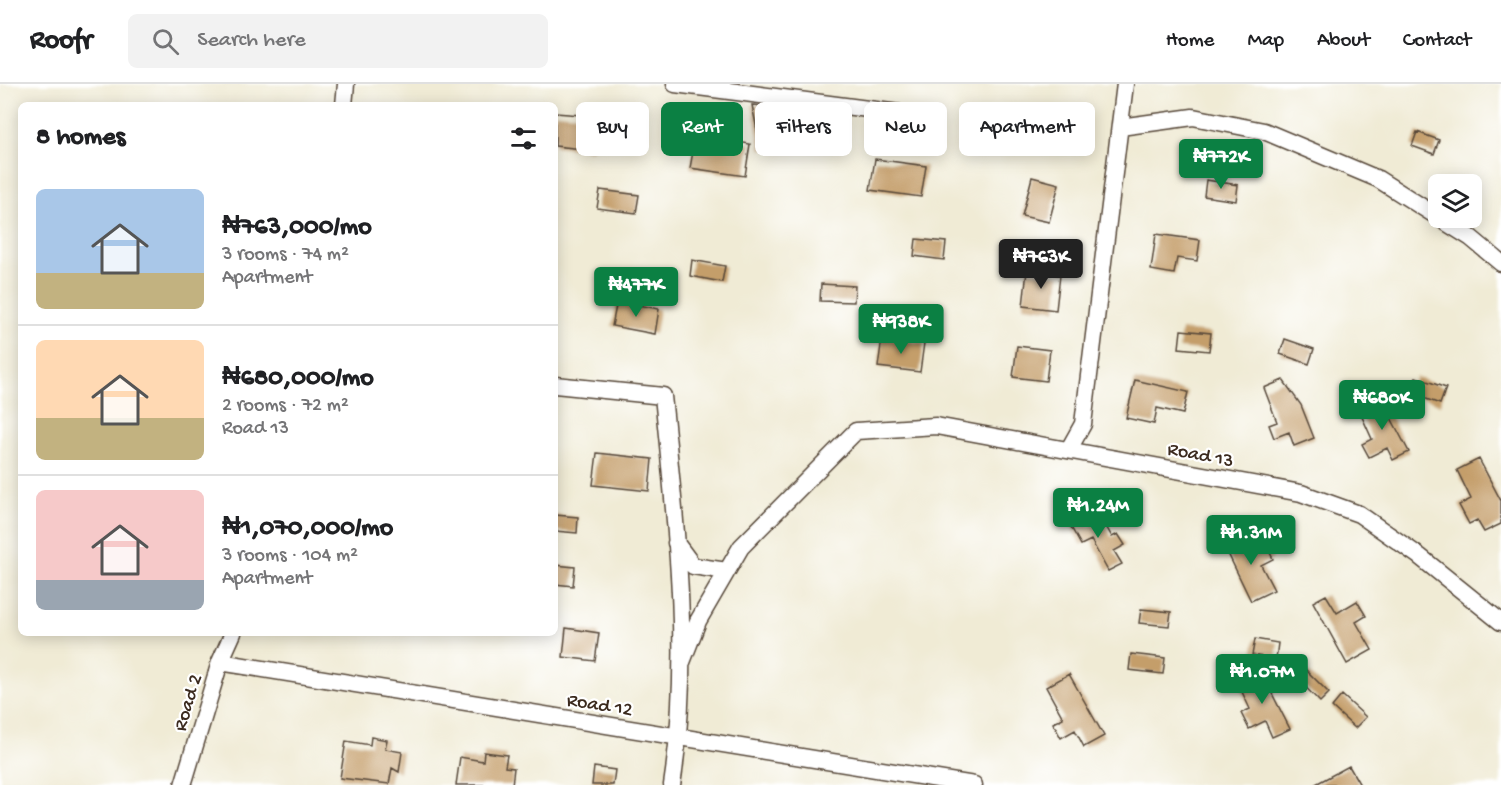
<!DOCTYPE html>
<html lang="en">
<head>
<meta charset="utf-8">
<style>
	:root { --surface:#fff; --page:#f2f2f2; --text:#202124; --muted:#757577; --line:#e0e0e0; --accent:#0b8043 }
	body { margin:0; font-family:"Gochi Hand",sans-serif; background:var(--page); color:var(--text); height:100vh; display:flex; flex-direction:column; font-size:22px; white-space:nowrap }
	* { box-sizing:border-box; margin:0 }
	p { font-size:20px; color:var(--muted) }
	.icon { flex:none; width:33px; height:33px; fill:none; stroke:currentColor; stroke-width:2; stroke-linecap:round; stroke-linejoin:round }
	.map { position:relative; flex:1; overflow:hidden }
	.panel { position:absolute; left:18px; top:18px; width:540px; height:534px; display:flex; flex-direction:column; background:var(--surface); border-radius:9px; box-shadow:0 3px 15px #0003 }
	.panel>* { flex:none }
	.banner { position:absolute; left:576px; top:18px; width:570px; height:54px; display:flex; gap:12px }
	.tools { position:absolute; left:1428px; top:90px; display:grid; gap:12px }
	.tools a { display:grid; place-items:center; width:54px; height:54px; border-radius:9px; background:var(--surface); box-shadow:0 3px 15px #0003; font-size:30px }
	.price { position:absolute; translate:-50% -51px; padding:0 14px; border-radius:6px; background:var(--accent); color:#fff; font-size:20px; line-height:39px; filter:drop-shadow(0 2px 3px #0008) }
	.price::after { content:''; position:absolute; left:50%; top:36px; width:18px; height:14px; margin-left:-9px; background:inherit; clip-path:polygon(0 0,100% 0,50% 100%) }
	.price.on { background:#222; color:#fff }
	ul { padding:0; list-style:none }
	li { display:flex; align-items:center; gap:18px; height:150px; padding:0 18px }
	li+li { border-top:2px solid var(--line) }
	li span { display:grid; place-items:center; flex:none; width:168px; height:120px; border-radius:9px; color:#555 }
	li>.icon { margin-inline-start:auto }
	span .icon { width:72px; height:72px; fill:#fffc; stroke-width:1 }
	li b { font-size:26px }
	h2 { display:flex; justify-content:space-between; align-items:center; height:72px; padding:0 18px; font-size:26px }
	.tag { padding:0 21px; border-radius:9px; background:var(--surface); box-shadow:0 3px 15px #0003; font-size:21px; line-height:54px }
	.tag.on { background:var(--accent); color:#fff }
	header { display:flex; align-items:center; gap:36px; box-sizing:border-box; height:84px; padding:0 30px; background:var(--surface); border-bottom:2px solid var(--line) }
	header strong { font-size:28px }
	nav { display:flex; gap:33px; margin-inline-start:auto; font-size:21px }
	.search { width:420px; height:54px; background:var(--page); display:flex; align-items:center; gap:15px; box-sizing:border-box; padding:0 21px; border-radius:9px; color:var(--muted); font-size:22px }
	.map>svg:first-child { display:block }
</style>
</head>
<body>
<header>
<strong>Roofr</strong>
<div class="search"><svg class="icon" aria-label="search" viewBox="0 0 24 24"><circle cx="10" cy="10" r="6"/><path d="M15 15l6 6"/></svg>Search here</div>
<nav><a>Home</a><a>Map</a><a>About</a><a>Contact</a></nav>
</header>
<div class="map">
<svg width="1501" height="701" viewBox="0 0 1501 701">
	<rect width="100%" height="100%" fill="#fff"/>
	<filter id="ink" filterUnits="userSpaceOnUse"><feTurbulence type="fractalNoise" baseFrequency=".0167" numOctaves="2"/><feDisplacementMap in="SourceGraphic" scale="12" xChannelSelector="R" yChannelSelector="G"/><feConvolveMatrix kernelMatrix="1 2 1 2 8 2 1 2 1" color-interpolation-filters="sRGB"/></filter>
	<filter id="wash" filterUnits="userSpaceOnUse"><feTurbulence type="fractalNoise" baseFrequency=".008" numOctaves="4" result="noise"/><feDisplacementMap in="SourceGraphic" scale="24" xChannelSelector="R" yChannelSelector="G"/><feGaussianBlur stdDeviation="1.35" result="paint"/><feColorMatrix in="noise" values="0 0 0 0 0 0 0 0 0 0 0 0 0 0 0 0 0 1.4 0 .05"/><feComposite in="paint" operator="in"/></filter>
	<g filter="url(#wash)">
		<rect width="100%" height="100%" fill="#f0ebd5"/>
		<g id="blocks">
			<!-- building -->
			<path fill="#c49e6b" d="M 752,21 L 765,22 L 774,63 L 761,66 Z
				M 555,29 L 594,32 L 592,66 L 555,62 Z
				M 1417,48 L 1439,56 L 1434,70 L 1412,62 Z
				M 696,51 L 750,60 L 745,92 L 690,84 Z
				M 875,75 L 926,82 L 921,113 L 870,106 Z
				M 1032,93 L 1059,100 L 1049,138 L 1022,132 Z
				M 1206,96 L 1238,101 L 1236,117 L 1204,112 Z
				M 600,106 L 639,111 L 636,129 L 597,124 Z
				M 1156,150 L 1200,156 L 1197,177 L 1177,174 L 1174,190 L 1151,186 Z
				M 916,155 L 946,158 L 944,176 L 914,172 Z
				M 692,176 L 725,182 L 722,198 L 690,192 Z
				M 1027,187 L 1060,191 L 1056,226 L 1023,222 Z
				M 821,200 L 855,202 L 854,218 L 820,217 Z
				M 617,217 L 659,225 L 655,250 L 612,242 Z
				M 1181,246 L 1211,249 L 1209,267 L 1179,264 Z
				M 882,254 L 924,259 L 920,288 L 878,283 Z
				M 1285,255 L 1314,265 L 1309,280 L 1280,270 Z
				M 1017,262 L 1050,266 L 1046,297 L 1013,293 Z
				M 1416,293 L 1446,304 L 1440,320 L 1410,309 Z
				M 1135,296 L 1188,308 L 1183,330 L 1157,324 L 1154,340 L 1126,334 Z
				M 1283,296 L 1301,321 L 1314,354 L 1294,362 L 1289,348 L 1274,354 L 1269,341 L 1277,338 L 1264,304 Z
				M 1380,313 L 1409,368 L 1393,376 L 1387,364 L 1369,373 L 1362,360 L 1372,355 L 1358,324 Z
				M 597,369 L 652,375 L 649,407 L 593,401 Z
				M 1479,375 L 1501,417 L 1501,440 L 1484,448 L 1477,436 L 1469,440 L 1459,421 L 1471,415 L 1457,386 Z
				M 1081,427 L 1089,442 L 1102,435 L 1112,453 L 1118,450 L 1125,461 L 1114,467 L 1122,480 L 1108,487 L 1091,456 L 1081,461 L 1067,436 Z
				M 555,431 L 578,433 L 577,449 L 555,447 Z
				M 1238,452 L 1243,464 L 1263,454 L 1273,475 L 1261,481 L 1274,506 L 1251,517 L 1223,459 Z
				M 555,481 L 575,483 L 573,502 L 555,500 Z
				M 1326,511 L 1337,529 L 1357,517 L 1366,532 L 1356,538 L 1372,566 L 1347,580 L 1313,518 Z
				M 1141,525 L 1171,528 L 1169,542 L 1139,539 Z
				M 566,544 L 599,549 L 595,577 L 563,573 Z
				M 1255,555 L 1278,559 L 1276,575 L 1252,571 Z
				M 1131,570 L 1165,574 L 1163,590 L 1129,586 Z
				M 1297,577 L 1329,609 L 1320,618 L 1288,585 Z
				M 1260,586 L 1290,645 L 1272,653 L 1265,637 L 1249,645 L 1241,629 L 1250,625 L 1237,597 Z
				M 1069,590 L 1104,652 L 1084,663 L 1075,646 L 1061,654 L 1053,639 L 1063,634 L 1046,603 Z
				M 1342,611 L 1366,633 L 1355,644 L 1332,623 Z
				M 371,653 L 387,656 L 385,665 L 402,668 L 399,688 L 392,684 L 389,700 L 340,694 L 346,657 L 370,661 Z
				M 484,668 L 507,671 L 505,683 L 514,684 L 512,701 L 456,701 L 460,673 L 483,677 Z
				M 1349,682 L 1360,701 L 1314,701 Z
				M 594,683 L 615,686 L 613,701 L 592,701 Z"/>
		</g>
	</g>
	<g filter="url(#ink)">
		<use href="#blocks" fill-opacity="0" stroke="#564739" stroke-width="1.5"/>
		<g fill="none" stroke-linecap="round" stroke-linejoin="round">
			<!-- street casing -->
			<g stroke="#564739" stroke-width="19">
				<path id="street" d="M 675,0 L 899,29
					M 344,21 L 346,0
					M 1120,43 L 1193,33 L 1264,47 L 1378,95 L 1438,133
					M 1439,134 L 1471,154 L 1501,179
					M 555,301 L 663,312 C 676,440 692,573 672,701
					M 1069,365 L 1083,340 L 1125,0
					M 676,459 L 693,482 L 727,487
					M 220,578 L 974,701
					M 682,578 L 698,537 L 741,463 L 856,347 L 936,342 L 1301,409 L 1359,430 L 1419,472 L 1501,538
					M 183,701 L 220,578 L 233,549"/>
			</g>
			<!-- street -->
			<use href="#street" stroke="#fff" stroke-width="16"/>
		</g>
	</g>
	<g text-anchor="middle" stroke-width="4.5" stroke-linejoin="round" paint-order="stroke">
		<!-- street labels -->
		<g font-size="20" fill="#3b2a1e" stroke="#fff">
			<text transform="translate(1201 369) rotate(11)" y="7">Road 13</text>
			<text transform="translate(186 618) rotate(-73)" y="7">Road 2</text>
			<text transform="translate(600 619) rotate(9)" y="7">Road 12</text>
		</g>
	</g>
</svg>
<div class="tools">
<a><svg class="icon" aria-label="layers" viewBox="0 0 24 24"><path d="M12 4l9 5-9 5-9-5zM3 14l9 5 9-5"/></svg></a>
</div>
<b class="price" style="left:1221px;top:106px">₦772K</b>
<b class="price on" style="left:1041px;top:206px">₦763K</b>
<b class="price" style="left:636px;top:234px">₦477K</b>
<b class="price" style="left:901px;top:271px">₦938K</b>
<b class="price" style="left:1382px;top:347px">₦680K</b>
<b class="price" style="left:1098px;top:455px">₦1.24M</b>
<b class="price" style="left:1251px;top:482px">₦1.31M</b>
<b class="price" style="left:1262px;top:621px">₦1.07M</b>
<div class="banner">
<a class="tag">Buy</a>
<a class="tag on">Rent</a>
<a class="tag">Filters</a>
<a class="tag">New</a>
<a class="tag">Apartment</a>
</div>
<section class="panel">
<h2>8 homes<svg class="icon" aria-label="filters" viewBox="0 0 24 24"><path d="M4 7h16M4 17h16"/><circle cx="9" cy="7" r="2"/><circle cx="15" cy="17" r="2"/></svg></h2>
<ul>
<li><span style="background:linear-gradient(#a9c7e8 70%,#c2b280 0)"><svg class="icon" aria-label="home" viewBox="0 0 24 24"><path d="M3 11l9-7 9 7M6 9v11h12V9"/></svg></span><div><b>₦763,000/mo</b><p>3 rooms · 74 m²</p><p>Apartment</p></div></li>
<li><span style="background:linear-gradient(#ffd9b3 65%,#c2b280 0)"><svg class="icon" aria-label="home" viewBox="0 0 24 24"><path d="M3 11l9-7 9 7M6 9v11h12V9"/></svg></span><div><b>₦680,000/mo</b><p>2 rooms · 72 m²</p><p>Road 13</p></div></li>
<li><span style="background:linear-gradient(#f6c9c9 75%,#9aa5b1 0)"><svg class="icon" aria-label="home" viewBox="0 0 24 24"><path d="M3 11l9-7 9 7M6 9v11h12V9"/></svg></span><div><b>₦1,070,000/mo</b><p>3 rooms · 104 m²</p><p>Apartment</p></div></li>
</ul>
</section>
</div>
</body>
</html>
